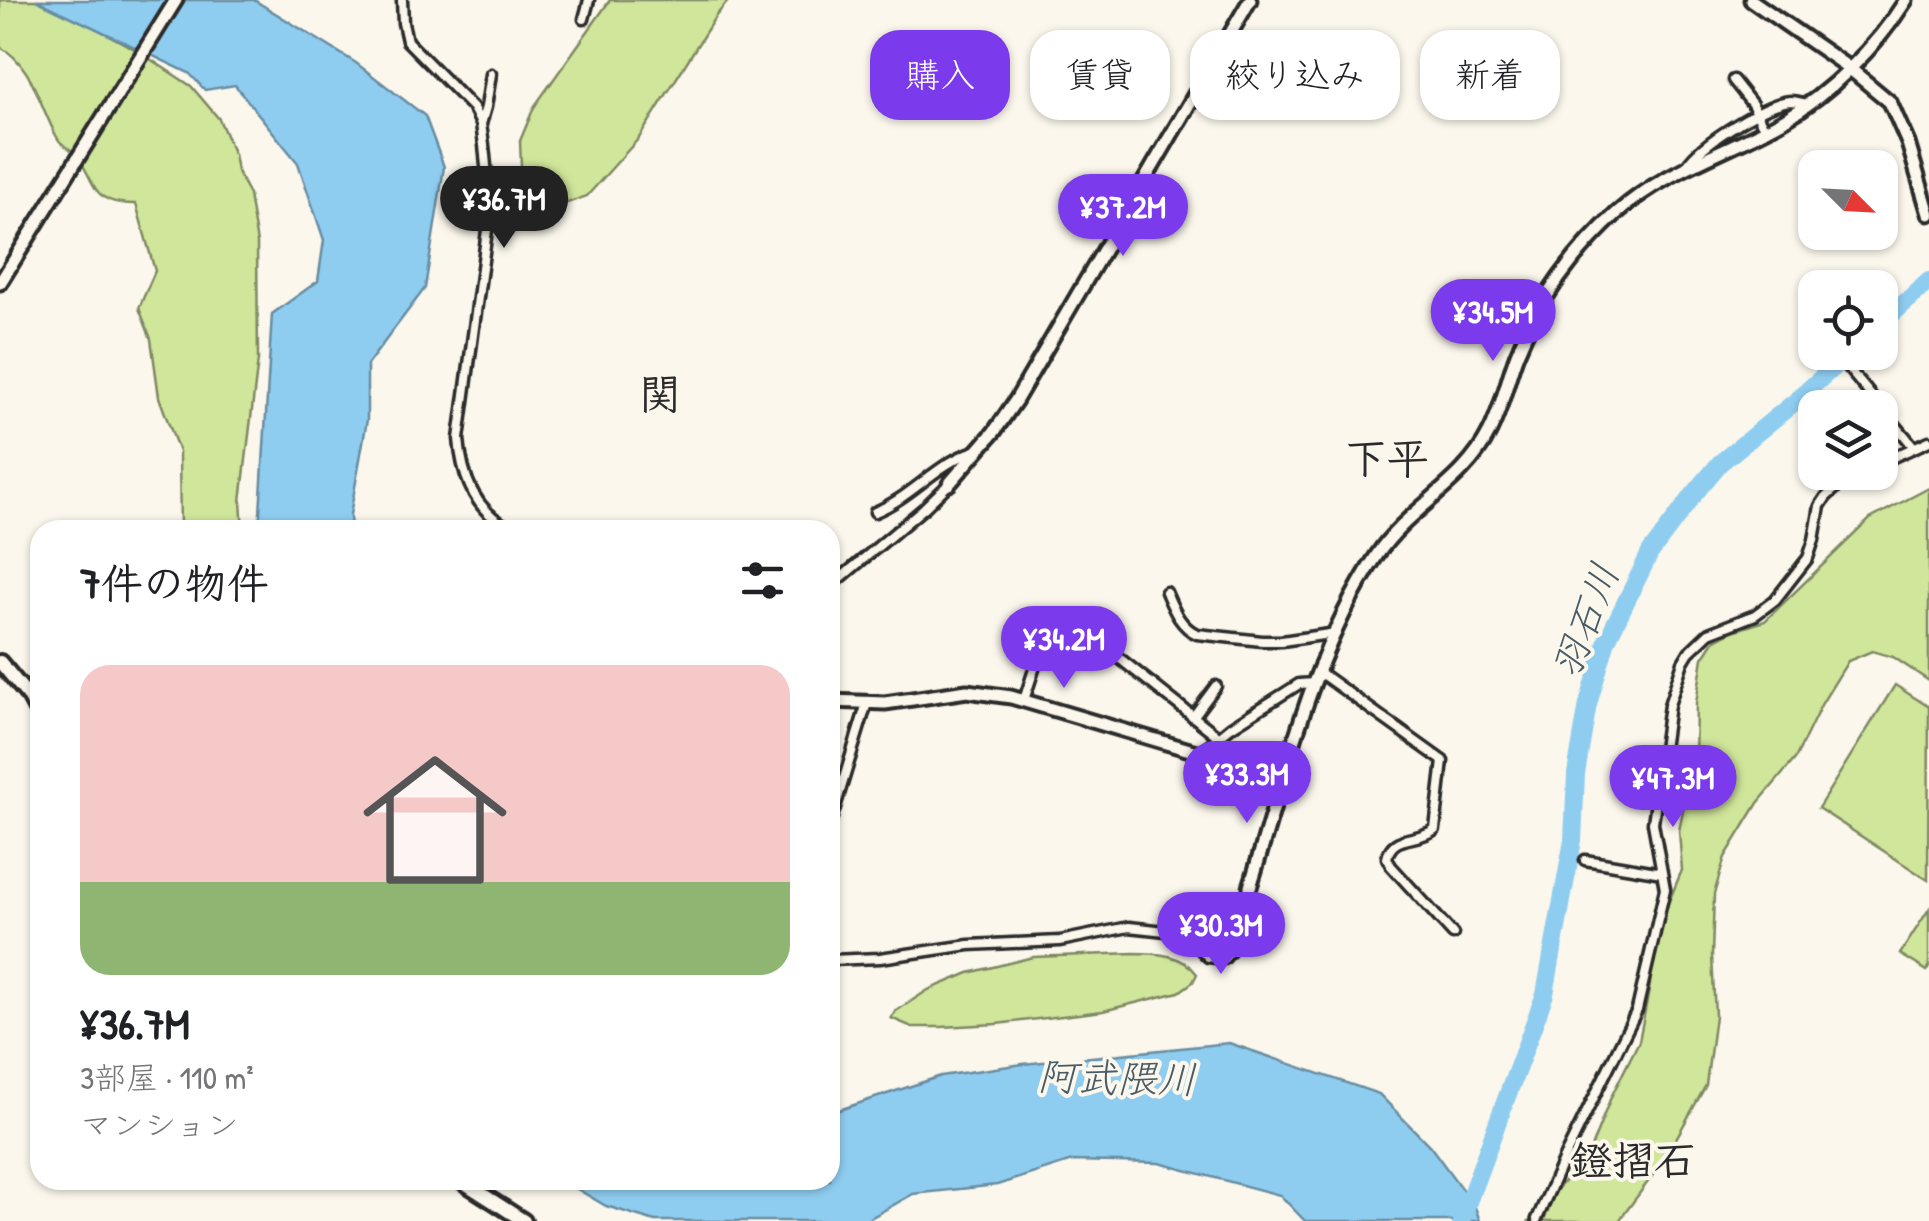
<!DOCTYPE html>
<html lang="ja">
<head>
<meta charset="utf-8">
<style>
	:root { --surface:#fff; --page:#f6f6f6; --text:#202124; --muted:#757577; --line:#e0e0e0; --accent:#7c3aed }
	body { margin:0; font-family:"Patrick Hand","Klee One",sans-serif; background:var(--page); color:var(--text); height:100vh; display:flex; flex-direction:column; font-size:38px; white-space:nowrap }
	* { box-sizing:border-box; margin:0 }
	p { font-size:32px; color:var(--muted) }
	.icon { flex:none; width:55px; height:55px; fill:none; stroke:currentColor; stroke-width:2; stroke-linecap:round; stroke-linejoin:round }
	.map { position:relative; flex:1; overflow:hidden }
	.sheet { position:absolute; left:30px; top:520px; width:810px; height:670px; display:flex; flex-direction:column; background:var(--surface); border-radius:30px; box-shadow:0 2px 8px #0004 }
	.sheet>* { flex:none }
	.banner { position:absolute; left:870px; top:30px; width:908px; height:90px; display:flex; gap:20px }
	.needle { width:65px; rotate:114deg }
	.tools { position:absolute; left:1798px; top:150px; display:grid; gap:20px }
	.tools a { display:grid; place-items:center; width:100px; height:100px; border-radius:20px; background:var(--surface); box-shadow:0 2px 8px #0004; font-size:50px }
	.price { position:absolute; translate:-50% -85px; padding:0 22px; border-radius:35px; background:var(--accent); color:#fff; font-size:32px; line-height:65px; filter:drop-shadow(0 2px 5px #0008) }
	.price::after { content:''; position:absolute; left:50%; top:60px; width:30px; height:22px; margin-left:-15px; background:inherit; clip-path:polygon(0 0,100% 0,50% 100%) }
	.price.active { background:#222; color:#fff }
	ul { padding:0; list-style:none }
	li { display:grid; align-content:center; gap:20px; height:530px; padding:0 50px }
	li+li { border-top:2px solid var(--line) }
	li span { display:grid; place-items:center; height:310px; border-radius:30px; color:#555 }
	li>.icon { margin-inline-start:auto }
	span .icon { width:180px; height:180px; fill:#fffc; stroke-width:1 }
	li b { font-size:42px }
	h2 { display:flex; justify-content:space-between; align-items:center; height:120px; padding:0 50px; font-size:42px }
	.chip { padding:0 35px; border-radius:30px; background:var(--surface); box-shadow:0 2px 8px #0004; font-size:35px; line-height:90px }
	.chip.active { background:var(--accent); color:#fff }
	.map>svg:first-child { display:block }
</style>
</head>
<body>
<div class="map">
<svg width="1929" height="1221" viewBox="0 0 1929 1221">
	<rect width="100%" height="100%" fill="#fbf7ec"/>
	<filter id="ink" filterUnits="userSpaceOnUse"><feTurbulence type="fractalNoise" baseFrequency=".01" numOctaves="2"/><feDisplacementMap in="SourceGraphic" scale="20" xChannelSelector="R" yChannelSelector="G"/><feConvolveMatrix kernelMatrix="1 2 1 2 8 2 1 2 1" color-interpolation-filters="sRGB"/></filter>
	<g filter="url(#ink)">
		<!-- green -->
		<path fill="#d0e69b" stroke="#7e8863" stroke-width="2.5" d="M 0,0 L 44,0 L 138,51 L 191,86 L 219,119 L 234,154 L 237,171 L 249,195 L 257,243 L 258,360 L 241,501 L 243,530 L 180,530 L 179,452 L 159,397 L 151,339 L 139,308 L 155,271 L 136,204 C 89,205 98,182 75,154 C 70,147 62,146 58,139 C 40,109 34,65 0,47 Z
			M 610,0 L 729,0 L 715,17 L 639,138 L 587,196 L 559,206 L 522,191 L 520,141 L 534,107 Z
			M 1929,488 L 1929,681 L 1893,657 L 1872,651 L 1848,661 L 1822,703 L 1795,759 L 1758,803 L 1725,857 L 1714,894 L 1712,955 L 1715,1016 L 1706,1085 L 1664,1160 L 1619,1221 L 1529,1221 L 1589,1153 L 1611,1097 L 1639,1041 L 1650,985 L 1651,954 L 1657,930 L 1682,870 L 1679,831 L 1683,810 L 1690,792 L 1695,766 L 1696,703 L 1703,658 L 1714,641 L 1733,631 L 1765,621 L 1870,519 Z
			M 1895,685 L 1929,707 L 1928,880 L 1818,808 Z
			M 1929,909 L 1929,967 L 1927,971 L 1900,954 Z
			M 1134,953 C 1157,953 1182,954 1197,974 L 1193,982 L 1179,992 L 1103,1011 L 997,1024 L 941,1027 L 912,1027 L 891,1018 L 896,1011 L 928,990 L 969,973 L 1033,957 Z"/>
		<!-- water -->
		<path fill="#8fcdf0" stroke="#678ca1" stroke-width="2.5" d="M 36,0 L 254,0 L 356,63 L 425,116 L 444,167 L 425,288 L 367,365 L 367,420 L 350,515 L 351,530 L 259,530 L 272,314 L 318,281 L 324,240 L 298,163 L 235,85 L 205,90 L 189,73 Z
			M 1229,1043 L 1379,1094 L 1430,1146 L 1475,1207 L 1480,1221 L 1305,1221 L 1280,1195 L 1159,1163 L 1072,1161 L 997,1185 L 913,1194 L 865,1221 L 655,1221 L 606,1206 L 562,1180 L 830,1180 L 830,1113 L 941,1076 L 1023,1064 Z"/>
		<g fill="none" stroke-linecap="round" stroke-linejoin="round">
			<!-- river -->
			<path stroke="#8fcdf0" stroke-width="18" d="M 1880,325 L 1929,281
				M 1461,1221 L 1545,994 L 1573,840 L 1576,774 L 1583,733 L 1588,704 L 1607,640 L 1650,553 L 1695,493 L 1720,463 L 1796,401 L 1850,352"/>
			<!-- street casing -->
			<g stroke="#2b2b2b" stroke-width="15">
				<path id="street" d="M 402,0 L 403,23 L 407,41 L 473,108 L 481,124 L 484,145 L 490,208 L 459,439 C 462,477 476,514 514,530
					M 584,19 L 589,0
					M 1733,80 L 1752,104 L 1765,130
					M 481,124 L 486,107 L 491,74
					M 1687,165 C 1700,144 1767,102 1791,101 C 1796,101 1802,103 1807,104
					M 1848,368 L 1914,447
					M 1880,463 L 1929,441
					M 875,512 C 912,497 937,463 975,451
					M 830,587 L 924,508 L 949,484
					M 1166,592 C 1173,608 1180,627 1197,634 L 1262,641 L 1282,641 L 1336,633
					M 1024,634 L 1046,620 L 1059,623 L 1109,650 L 1219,737
					M 1319,672 L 1443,761 L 1435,829 C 1417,843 1392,833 1387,858 L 1391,866 L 1453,934
					M 1024,700 L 1040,651
					M 1193,717 L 1216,686
					M 1199,753 L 1231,727 L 1299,684 L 1315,683
					M 830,824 L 867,703
					M 1585,860 L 1662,873
					M 830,960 L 880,958 L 969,945 L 1060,941 L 1129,927 L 1184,933 L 1208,957 L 1224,959 L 1230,952 L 1250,887
					M 1537,1219 L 1563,1160 L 1637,1010 L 1665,889 L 1653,823 L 1669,705 L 1683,662 L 1689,652 L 1709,633 L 1755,615 L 1775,600 L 1808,558 L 1814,540 L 1820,506 L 1826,497 L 1844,481 L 1860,472"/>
			</g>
			<!-- secondary casing -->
			<g stroke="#2b2b2b" stroke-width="19">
				<path id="secondary" d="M 1751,0 L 1849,68 L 1890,102 L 1908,143 L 1929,214
					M 0,283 L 176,0
					M 949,484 L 994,432 L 1016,400 L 1250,0
					M 830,701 L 885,703 L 967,691 L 1011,697 L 1284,778
					M 1250,887 C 1285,775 1312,653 1377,555 C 1408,508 1464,484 1489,433 C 1502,408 1507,380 1517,354 C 1538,301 1575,251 1617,213 C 1665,170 1727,152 1782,121 C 1830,94 1877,46 1906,0"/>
			</g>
			<!-- primary casing -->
			<g stroke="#2b2b2b" stroke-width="20">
				<path id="primary" d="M 0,662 L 30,698 L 40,717
					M 460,1180 L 524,1221"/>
			</g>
			<!-- street -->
			<use href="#street" stroke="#fbf7ec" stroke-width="8"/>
			<!-- secondary -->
			<use href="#secondary" stroke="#fbf7ec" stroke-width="11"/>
			<!-- primary -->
			<use href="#primary" stroke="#fbf7ec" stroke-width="12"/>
		</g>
	</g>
	<g text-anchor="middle" stroke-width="8" stroke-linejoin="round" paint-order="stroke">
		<!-- water labels -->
		<g font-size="40" font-style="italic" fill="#495c66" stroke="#fbf7ec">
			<text transform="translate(1585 621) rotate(-69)" y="14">羽石川</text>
			<text transform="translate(1117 1078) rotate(1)" y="14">阿武隈川</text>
		</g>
		<!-- quarter labels -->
		<g font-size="42" font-weight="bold" fill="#2b2b2b" stroke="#fbf7ec">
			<text x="660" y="409">関</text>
			<text x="1387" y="473">下平</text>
			<text x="1633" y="1175">鐙摺石</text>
		</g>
	</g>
</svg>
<div class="tools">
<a><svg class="needle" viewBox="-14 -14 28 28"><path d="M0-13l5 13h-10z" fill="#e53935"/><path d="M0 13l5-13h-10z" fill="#757577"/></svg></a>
<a><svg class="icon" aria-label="locate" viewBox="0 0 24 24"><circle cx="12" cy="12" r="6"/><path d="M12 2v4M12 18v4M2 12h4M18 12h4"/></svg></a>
<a><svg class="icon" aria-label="layers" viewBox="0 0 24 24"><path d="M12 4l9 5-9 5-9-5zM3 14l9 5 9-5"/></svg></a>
</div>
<b class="price active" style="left:504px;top:251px">¥36.7M</b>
<b class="price" style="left:1123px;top:259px">¥37.2M</b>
<b class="price" style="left:1493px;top:364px">¥34.5M</b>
<b class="price" style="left:1064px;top:691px">¥34.2M</b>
<b class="price" style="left:1247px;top:826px">¥33.3M</b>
<b class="price" style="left:1673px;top:830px">¥47.3M</b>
<b class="price" style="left:1221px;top:977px">¥30.3M</b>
<div class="banner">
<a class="chip active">購入</a>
<a class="chip">賃貸</a>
<a class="chip">絞り込み</a>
<a class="chip">新着</a>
</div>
<section class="sheet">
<h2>7件の物件<svg class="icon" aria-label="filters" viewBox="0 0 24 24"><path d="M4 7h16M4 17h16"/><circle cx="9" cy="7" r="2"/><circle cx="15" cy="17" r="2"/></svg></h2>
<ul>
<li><span style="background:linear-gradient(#f6c9c9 70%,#8fb573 0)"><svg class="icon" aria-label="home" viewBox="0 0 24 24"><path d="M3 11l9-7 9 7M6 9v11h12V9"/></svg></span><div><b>¥36.7M</b><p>3部屋 · 110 m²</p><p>マンション</p></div></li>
</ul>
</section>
</div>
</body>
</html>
